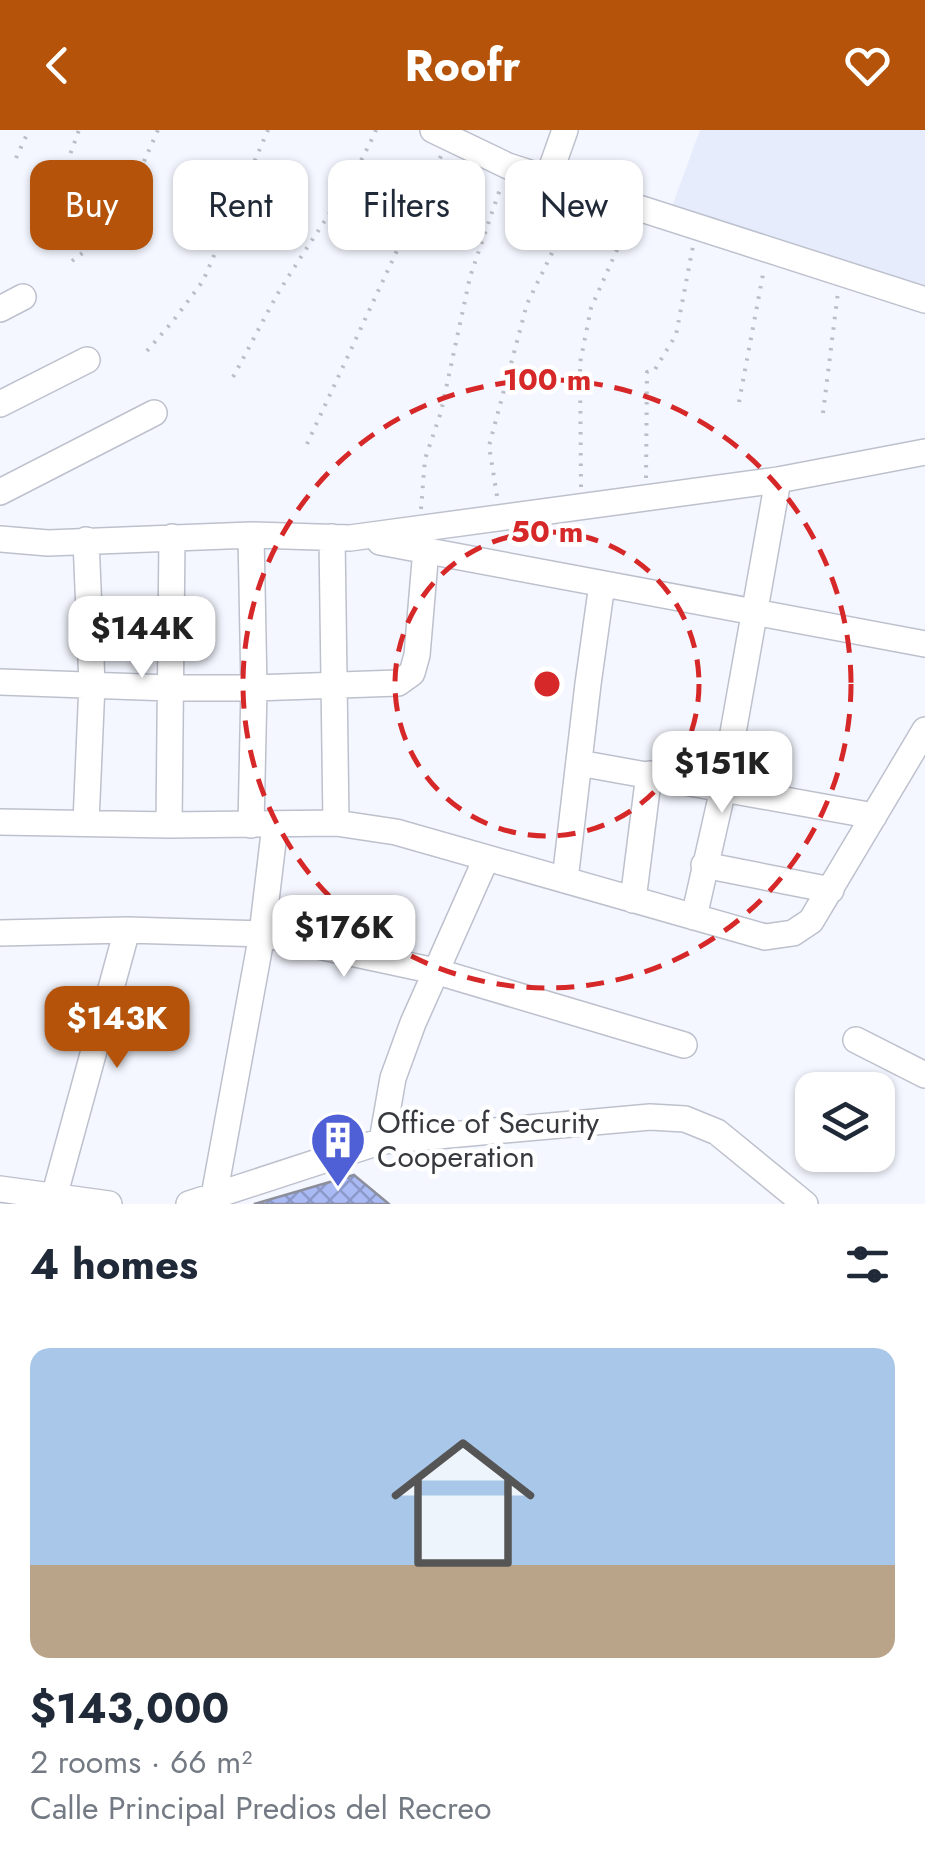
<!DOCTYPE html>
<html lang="en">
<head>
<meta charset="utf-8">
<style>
	:root { --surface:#fff; --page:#f2f2f3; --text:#1f2937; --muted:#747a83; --accent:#b45309 }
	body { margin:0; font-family:Jost,sans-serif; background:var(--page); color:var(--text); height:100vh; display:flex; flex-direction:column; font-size:38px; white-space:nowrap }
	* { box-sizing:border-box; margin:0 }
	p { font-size:32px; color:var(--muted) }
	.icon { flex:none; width:55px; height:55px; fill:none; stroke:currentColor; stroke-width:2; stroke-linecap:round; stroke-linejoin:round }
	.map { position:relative; height:1074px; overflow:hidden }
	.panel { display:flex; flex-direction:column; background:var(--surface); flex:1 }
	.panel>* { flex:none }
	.hud { position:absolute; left:30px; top:30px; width:865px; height:90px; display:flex; gap:20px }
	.buttons { position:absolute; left:795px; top:942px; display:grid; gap:20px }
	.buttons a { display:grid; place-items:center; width:100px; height:100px; border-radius:20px; background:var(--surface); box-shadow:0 2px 8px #0004; font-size:50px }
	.price { position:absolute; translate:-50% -85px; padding:0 22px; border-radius:20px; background:#fff; color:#222; font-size:32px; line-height:65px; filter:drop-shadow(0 2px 5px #0008) }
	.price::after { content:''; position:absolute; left:50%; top:60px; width:30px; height:22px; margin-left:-15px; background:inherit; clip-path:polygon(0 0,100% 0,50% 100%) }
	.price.current { background:var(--accent); color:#fff }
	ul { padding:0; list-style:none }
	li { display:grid; align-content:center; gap:20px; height:530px; padding:0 30px }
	li span { display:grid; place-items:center; height:310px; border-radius:20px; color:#555 }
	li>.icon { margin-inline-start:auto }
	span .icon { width:180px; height:180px; fill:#fffc; stroke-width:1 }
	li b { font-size:42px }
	h2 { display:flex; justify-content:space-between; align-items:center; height:120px; padding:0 30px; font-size:42px }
	.pill { padding:0 35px; border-radius:20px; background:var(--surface); box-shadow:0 2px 8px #0004; font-size:35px; line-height:90px }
	.pill.current { background:var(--accent); color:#fff }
	header { display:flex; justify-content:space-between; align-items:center; height:130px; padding:0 30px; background:var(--accent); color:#fff; font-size:45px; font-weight:700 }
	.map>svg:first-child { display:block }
</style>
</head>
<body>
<header><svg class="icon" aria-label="back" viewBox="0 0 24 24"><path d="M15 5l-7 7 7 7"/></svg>Roofr<svg class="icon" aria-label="heart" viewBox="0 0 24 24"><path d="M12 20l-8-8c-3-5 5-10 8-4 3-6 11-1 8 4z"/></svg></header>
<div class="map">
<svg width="925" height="1074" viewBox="0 0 925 1074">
	<defs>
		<pattern id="building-cross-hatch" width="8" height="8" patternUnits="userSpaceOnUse" patternTransform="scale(2.5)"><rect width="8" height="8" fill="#aabaf5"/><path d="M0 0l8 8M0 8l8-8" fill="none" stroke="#8b98c8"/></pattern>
	</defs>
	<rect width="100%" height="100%" fill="#f4f7ff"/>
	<!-- built -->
	<path fill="#e7ecfc" d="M 700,0 L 925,0 L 925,162 L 671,79 Z"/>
	<!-- building -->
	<path fill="url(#building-cross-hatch)" stroke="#8c8f9b" stroke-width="2.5" d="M 354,1045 L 389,1074 L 254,1074 Z"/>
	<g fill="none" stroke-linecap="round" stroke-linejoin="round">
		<!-- minor casing -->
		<g stroke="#bdc1cd" stroke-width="28">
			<path id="minor" d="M 433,0 L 508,36 L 925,170
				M 548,48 L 565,0
				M 0,179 L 23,167
				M 0,274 L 87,230
				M 0,362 L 154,283
				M 251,405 L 254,558 L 251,695
				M 332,407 L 336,693
				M 0,409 L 48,413 L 251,405 L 350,408 L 778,350 L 925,322
				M 380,412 L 925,514
				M 0,552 L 170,558 L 254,558 L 398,553 L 412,543 L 417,525 L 426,419
				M 579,633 L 874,686
				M 0,692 L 169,695 L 336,693 L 396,702 L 765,807 L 793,803 L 811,791 L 925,600
				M 86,692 L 92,554 L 86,410
				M 169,695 L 172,407
				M 704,735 L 831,760
				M 565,750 L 588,554 L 602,454
				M 633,770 L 649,644
				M 694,787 L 723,659 L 778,350
				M 0,803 L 127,800 L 262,804 L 435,841 L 684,915
				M 856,910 L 925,945
				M 382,1011 L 393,948 L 413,893 L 486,729
				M 0,1059 L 109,1074
				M 214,1066 L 262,804 L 275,695
				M 54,1067 L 127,800
				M 189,1074 L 382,1011 L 650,987 L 685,989 L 717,1002 L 805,1074"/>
		</g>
		<!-- path -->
		<path stroke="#bbbec5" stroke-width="4" stroke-dasharray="2.5 8" stroke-linecap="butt" d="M 16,28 L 29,0
			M 67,33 L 79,0
			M 72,131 L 105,106 L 121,83 L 158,0
			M 147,221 L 173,191 L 203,151 L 268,0
			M 233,247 C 248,220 262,192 277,165 C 310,110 350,59 376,0
			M 739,272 L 764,139
			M 823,283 L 838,162
			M 307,314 L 441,26
			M 646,348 L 647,242 L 654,241 L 676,205 L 693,116
			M 581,357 L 580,233 L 591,178 L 628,95
			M 497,366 L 489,316 L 527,174 L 572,82
			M 421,379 L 425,329 L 441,282 L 470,147 L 500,59"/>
		<!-- minor -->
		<use href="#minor" stroke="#fff" stroke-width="25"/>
	</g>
	<!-- distance rings -->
	<g fill="none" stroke="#d62828" stroke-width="5" stroke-dasharray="18 12">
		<circle cx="547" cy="554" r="152"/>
		<circle cx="547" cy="554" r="304"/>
	</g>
	<!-- icons -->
	<defs>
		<g id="building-pin" transform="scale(2.875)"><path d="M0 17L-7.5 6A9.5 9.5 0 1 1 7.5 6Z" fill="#4f60d6" stroke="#fff"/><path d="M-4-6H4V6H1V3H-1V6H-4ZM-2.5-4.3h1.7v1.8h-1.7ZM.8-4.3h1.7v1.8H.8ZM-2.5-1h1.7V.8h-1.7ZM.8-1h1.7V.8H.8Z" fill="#fff"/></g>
	</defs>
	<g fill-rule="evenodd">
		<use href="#building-pin" x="338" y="1010"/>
	</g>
	<g text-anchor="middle" stroke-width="9" stroke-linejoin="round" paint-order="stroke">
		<!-- poi labels -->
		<g font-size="30" fill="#37393e" stroke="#fff" text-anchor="start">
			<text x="377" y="1003">Office of Security<tspan x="377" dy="34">Cooperation</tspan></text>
		</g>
	</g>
	<circle cx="547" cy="554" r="15" fill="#d62828" stroke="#fff" stroke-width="5"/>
	<g font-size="30" text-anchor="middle" font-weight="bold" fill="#d62828" stroke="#fff" stroke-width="9" stroke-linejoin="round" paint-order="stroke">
		<text x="547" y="260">100 m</text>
		<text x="547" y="412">50 m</text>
	</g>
</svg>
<div class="buttons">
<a><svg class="icon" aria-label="layers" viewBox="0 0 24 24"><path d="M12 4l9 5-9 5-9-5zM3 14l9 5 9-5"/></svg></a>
</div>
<b class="price" style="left:142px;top:551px">$144K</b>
<b class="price" style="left:722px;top:686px">$151K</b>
<b class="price" style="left:344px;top:850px">$176K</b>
<b class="price current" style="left:117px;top:941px">$143K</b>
<div class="hud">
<a class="pill current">Buy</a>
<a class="pill">Rent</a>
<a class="pill">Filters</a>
<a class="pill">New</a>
</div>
</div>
<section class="panel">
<h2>4 homes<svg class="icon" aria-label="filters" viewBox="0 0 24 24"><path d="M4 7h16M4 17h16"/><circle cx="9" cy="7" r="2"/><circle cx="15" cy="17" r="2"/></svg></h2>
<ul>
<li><span style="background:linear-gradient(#a9c7e8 70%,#b9a48a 0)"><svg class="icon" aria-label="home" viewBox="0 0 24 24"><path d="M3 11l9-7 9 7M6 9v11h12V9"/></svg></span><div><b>$143,000</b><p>2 rooms · 66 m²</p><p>Calle Principal Predios del Recreo</p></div></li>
</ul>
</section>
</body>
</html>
